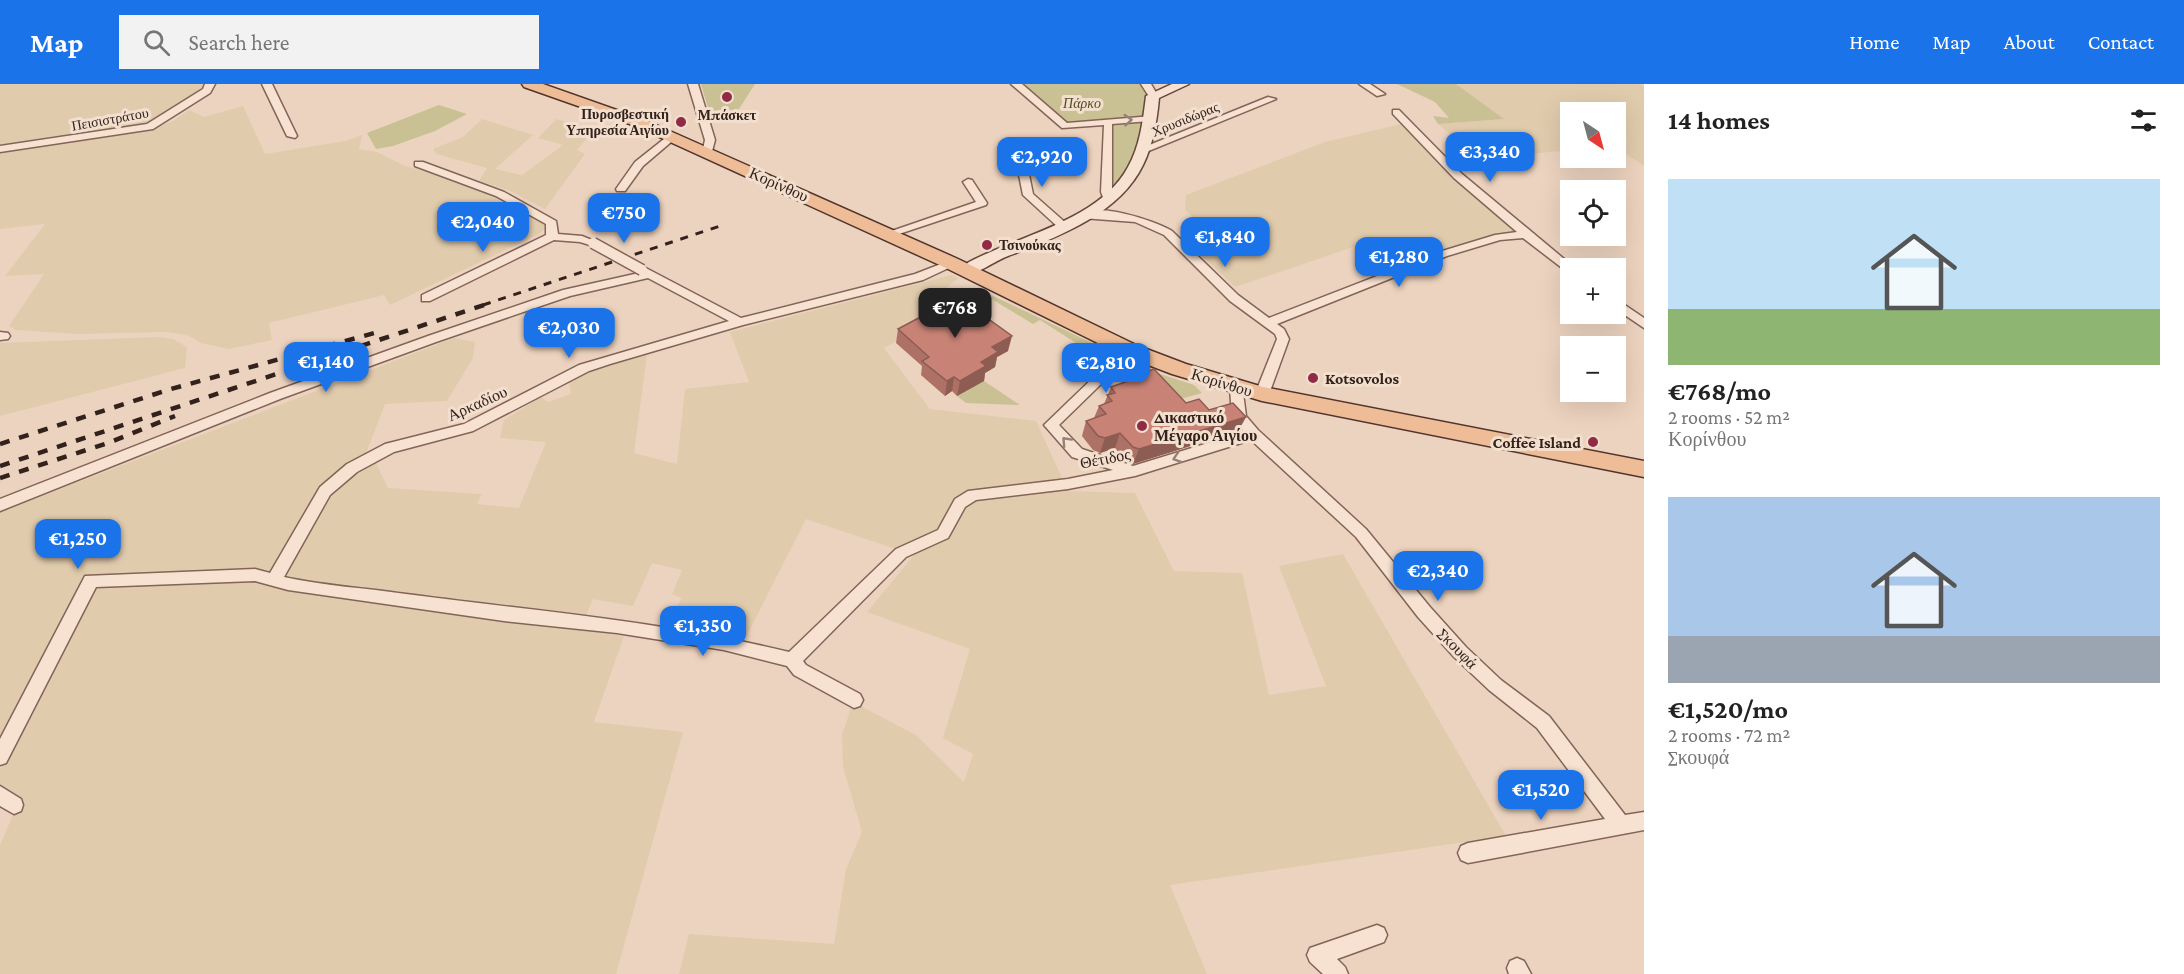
<!DOCTYPE html>
<html lang="en">
<head>
<meta charset="utf-8">
<style>
	:root { --surface:#fff; --page:#f2f2f2; --text:#222; --muted:#767676; --accent:#1a73e8 }
	body { margin:0; font-family:"Crimson Pro",serif; background:var(--page); color:var(--text); height:100vh; display:flex; flex-direction:column; font-size:22px; white-space:nowrap }
	* { box-sizing:border-box; margin:0 }
	p { font-size:20px; color:var(--muted) }
	.icon { flex:none; width:33px; height:33px; fill:none; stroke:currentColor; stroke-width:2; stroke-linecap:round; stroke-linejoin:round }
	.map { position:relative; flex:1; overflow:hidden }
	.panel { display:flex; flex-direction:column; background:var(--surface); width:540px }
	.panel>* { flex:none }
	.needle { width:39px; rotate:144deg }
	.fabs { position:absolute; left:1560px; top:18px; display:grid; gap:12px }
	.fabs a { display:grid; place-items:center; width:66px; height:66px; border-radius:0px; background:var(--surface); box-shadow:0 6px 24px #0002; font-size:30px }
	.price { position:absolute; translate:-50% -51px; padding:0 14px; border-radius:12px; background:var(--accent); color:#fff; font-size:20px; line-height:39px; filter:drop-shadow(0 2px 3px #0008) }
	.price::after { content:''; position:absolute; left:50%; top:36px; width:18px; height:14px; margin-left:-9px; background:inherit; clip-path:polygon(0 0,100% 0,50% 100%) }
	.price.active { background:#222; color:#fff }
	ul { padding:0; list-style:none }
	li { display:grid; align-content:center; gap:12px; height:318px; padding:0 24px }
	li span { display:grid; place-items:center; height:186px; border-radius:0px; color:#555 }
	li>.icon { margin-inline-start:auto }
	span .icon { width:108px; height:108px; fill:#fffc; stroke-width:1 }
	li b { font-size:26px }
	h2 { display:flex; justify-content:space-between; align-items:center; height:72px; padding:0 24px; font-size:26px }
	header { display:flex; align-items:center; gap:36px; box-sizing:border-box; height:84px; padding:0 30px; background:var(--accent); color:#fff }
	header strong { font-size:28px }
	nav { display:flex; gap:33px; margin-inline-start:auto; font-size:21px }
	.search { width:420px; height:54px; background:var(--page); display:flex; align-items:center; gap:15px; box-sizing:border-box; padding:0 21px; border-radius:0px; color:var(--muted); font-size:22px }
	main { display:flex; flex:1; min-height:0 }
	.map>svg:first-child { display:block }
</style>
</head>
<body>
<header>
<strong>Map</strong>
<div class="search"><svg class="icon" aria-label="search" viewBox="0 0 24 24"><circle cx="10" cy="10" r="6"/><path d="M15 15l6 6"/></svg>Search here</div>
<nav><a>Home</a><a>Map</a><a>About</a><a>Contact</a></nav>
</header>
<main>
<div class="map">
<svg width="1644" height="890" viewBox="0 0 1644 890">
	<rect width="100%" height="100%" fill="#ecd3bf"/>
	<!-- farmland -->
	<path fill="#e1cbad" d="M 0,0 L 205,0 L 203,6 L 150,42 L 0,64 Z
		M 1456,0 L 1640,0 L 1644,3 L 1644,82 L 1616,63 L 1616,28 L 1570,28 L 1570,66 L 1479,75 L 1438,40 L 1503,35 Z
		M 243,22 L 265,70 L 345,57 L 362,51 L 359,65 L 377,68 L 403,81 L 455,97 L 498,113 L 546,139 L 547,143 L 539,150 L 390,221 L 384,211 L 269,239 L 272,256 L 229,265 L 201,259 L 187,251 L 165,248 L 78,250 L 16,246 L 9,242 L 44,190 L 5,192 L 45,140 L 0,145 L 0,67 L 144,48 L 173,37 L 189,26 L 204,33 Z
		M 482,35 L 533,51 L 495,85 L 522,91 L 563,61 L 538,54 L 556,35 L 594,45 L 577,66 L 585,70 L 545,125 L 508,106 L 479,97 L 487,84 L 436,70 L 433,65 L 463,53 Z
		M 1401,40 L 1449,89 L 1517,146 L 1494,151 L 1412,180 L 1377,155 L 1235,203 L 1193,163 L 1213,151 L 1185,126 L 1186,111 L 1325,58 Z
		M 952,191 L 958,194 L 933,216 L 953,226 L 884,264 L 930,325 L 1036,337 L 1068,407 L 1135,409 L 1174,487 L 1242,489 L 1269,611 L 1326,602 L 1279,482 L 1343,470 L 1506,752 L 1170,801 L 1207,890 L 679,890 L 689,850 L 834,860 L 846,785 L 862,748 L 843,683 L 842,651 L 853,618 L 916,651 L 964,698 L 973,670 L 943,654 L 970,565 L 867,528 L 914,471 L 806,435 L 743,559 L 666,544 L 682,514 L 672,510 L 682,486 L 652,479 L 633,522 L 593,515 L 585,534 L 290,496 L 285,489 L 284,481 L 332,412 L 347,397 L 376,379 L 388,404 L 482,410 L 477,420 L 519,424 L 546,358 L 500,354 L 504,336 L 541,313 L 548,318 L 571,310 L 569,296 L 588,286 L 643,268 L 647,270 L 634,369 L 677,380 L 685,305 L 749,298 L 730,248 Z
		M 159,253 L 173,255 L 187,263 L 185,284 L 0,332 L 0,259 Z
		M 454,254 L 475,258 L 473,274 L 447,317 L 385,320 L 365,372 L 346,385 L 275,488 L 86,495 L 0,662 L 0,428 Z
		M 256,498 L 311,509 L 624,552 L 594,638 L 683,648 L 616,890 L 0,890 L 0,761 L 19,717 L 0,701 L 0,686 L 91,509 L 104,501 Z"/>
	<!-- green -->
	<path fill="#c9c194" d="M 701,0 L 755,0 L 739,25 L 711,34 Z
		M 1021,0 L 1141,0 L 1148,10 L 1145,32 L 1065,40 Z
		M 1397,0 L 1456,0 L 1504,35 L 1438,40 L 1433,32 L 1449,34 L 1435,18 Z
		M 439,21 L 467,30 L 435,47 L 393,62 L 376,65 L 367,49 Z
		M 1143,37 C 1136,62 1131,86 1111,103 L 1111,41 Z
		M 989,210 L 1111,268 L 1097,281 L 1089,276 L 1095,271 L 1040,236 L 1033,240 L 990,214 L 959,230 L 956,228 Z
		M 1151,287 L 1194,301 L 1202,309 L 1177,316 Z
		M 984,297 L 1020,321 L 966,319 L 957,312 Z"/>
	<g fill="none" stroke-linecap="round" stroke-linejoin="round">
		<!-- street casing -->
		<g stroke="#836458" stroke-width="3">
			<path id="street" d="M 205,0 L 215,0 L 210,9 L 153,45 L 0,68 L 0,62 L 147,40 L 203,5 Z
				M 262,0 L 272,0 L 297,52 L 295,54 L 287,52 Z
				M 688,0 L 698,0 L 715,56 L 711,71 L 702,69 L 705,56 Z
				M 1011,0 L 1022,0 L 1067,39 L 1153,32 L 1153,36 L 1150,37 L 1112,40 L 1112,116 L 1104,116 L 1101,108 L 1104,41 L 1062,44 Z
				M 1141,0 L 1151,0 L 1158,12 L 1156,14 L 1150,14 Z
				M 1359,0 L 1370,0 L 1385,10 L 1377,12 Z
				M 1268,13 L 1276,15 L 1146,68 L 1137,66 Z
				M 1393,26 L 1399,26 L 1462,90 L 1575,184 L 1570,184 L 1570,188 L 1566,187 L 1523,154 L 1500,156 L 1447,172 L 1277,240 L 1284,245 L 1289,255 L 1269,310 L 1262,315 L 1255,310 L 1277,255 L 1275,250 L 1230,217 L 1164,151 L 1135,138 L 1082,134 L 1077,131 C 1094,117 1154,136 1172,147 L 1238,211 L 1269,234 L 1439,168 L 1495,151 L 1517,148 L 1454,94 L 1393,30 Z
				M 669,51 L 677,53 L 643,82 L 625,107 L 617,107 L 616,105 L 635,78 Z
				M 1019,63 L 1024,66 L 1033,110 L 1067,140 L 1067,144 L 1059,144 L 1023,111 L 1014,66 Z
				M 415,78 L 423,78 L 504,108 L 556,137 L 558,150 L 582,152 L 599,159 L 593,162 L 580,158 L 554,156 L 430,217 L 422,217 L 422,211 L 546,151 L 546,140 L 496,112 L 415,82 Z
				M 968,95 L 972,96 L 987,119 L 986,121 L 893,152 L 889,153 L 883,150 L 976,118 L 963,98 Z
				M 951,176 L 957,179 L 955,181 L 923,196 L 743,241 L 610,280 L 589,287 L 473,347 L 394,368 L 357,388 L 330,411 L 284,493 C 324,502 366,504 406,510 C 534,527 663,537 789,568 L 896,465 L 938,446 L 955,415 L 968,407 L 1068,395 L 1113,386 L 1072,373 L 1044,341 L 1125,263 L 1133,263 L 1135,266 L 1133,269 L 1059,341 L 1082,365 L 1133,382 L 1244,348 L 1232,333 L 1230,304 L 1237,299 L 1242,301 L 1246,332 L 1258,346 L 1366,445 L 1430,523 L 1466,563 L 1501,596 L 1549,632 L 1625,731 L 1644,728 L 1644,746 L 1468,779 L 1461,776 L 1458,769 L 1461,762 L 1468,759 L 1605,735 L 1537,644 L 1489,606 L 1454,573 L 1418,533 L 1356,453 L 1251,356 L 1135,392 L 1068,405 L 976,416 L 965,423 L 948,454 L 906,473 L 803,577 L 806,581 L 860,610 L 863,616 L 860,622 L 854,624 L 794,591 L 787,582 L 724,566 L 617,549 L 504,537 L 288,506 L 255,497 L 96,503 L 6,679 L 0,681 L 0,655 L 85,492 L 255,485 L 270,489 L 320,403 L 347,380 L 385,360 L 464,340 L 579,281 L 729,237 L 648,194 L 570,212 L 436,258 L 280,315 L 0,427 L 0,415 L 270,309 L 428,252 L 563,206 L 639,189 L 636,186 L 642,182 L 741,234 L 915,190 Z
				M 1616,215 L 1644,234 L 1644,244 L 1616,225 Z
				M 0,248 L 8,249 L 10,252 L 8,255 L 0,256 Z
				M 0,702 L 21,715 L 23,721 L 21,727 L 14,730 L 0,722 Z
				M 1377,841 L 1384,844 L 1387,851 L 1384,858 L 1337,875 L 1345,883 L 1348,890 L 1323,890 L 1310,878 L 1307,871 L 1310,864 Z
				M 1517,874 L 1524,877 L 1531,890 L 1509,890 L 1507,884 L 1510,877 Z"/>
		</g>
		<!-- secondary casing -->
		<g stroke="#65463c" stroke-width="3">
			<path id="secondary" d="M 1172,0 L 1189,0 L 1159,14 C 1157,37 1153,61 1143,81 C 1119,131 1055,154 1008,172 C 994,177 975,193 961,190 L 959,186 L 969,178 C 1018,152 1100,136 1128,83 C 1140,62 1143,36 1146,12 Z"/>
		</g>
		<!-- primary casing -->
		<g stroke="#51342d" stroke-width="3">
			<path id="primary" d="M 522,0 L 543,0 L 645,36 L 958,175 L 1136,261 L 1186,280 L 1263,303 L 1644,377 L 1644,393 L 1262,317 L 1172,290 L 1122,271 L 944,183 L 635,42 L 524,3 Z"/>
		</g>
		<!-- street -->
		<use href="#street" fill="#f7e2d2" fill-rule="evenodd"/>
		<!-- secondary -->
		<use href="#secondary" fill="#f7e2d2" fill-rule="evenodd"/>
		<!-- primary -->
		<use href="#primary" fill="#eebd97" fill-rule="evenodd"/>
		<!-- rail-far1 -->
		<path stroke="#33211c" stroke-width="3" stroke-dasharray="8 8" stroke-linecap="butt" d="M 483,221 L 720,142"/>
		<!-- rail -->
		<path stroke="#33211c" stroke-width="4.5" stroke-dasharray="10 10" stroke-linecap="butt" d="M 0,360 L 171,305 L 378,248
			M 0,382 L 487,220
			M 0,394 L 108,359 L 175,332"/>
		<!-- street-bridge casing -->
		<g stroke="#836458" stroke-width="13" stroke-linecap="butt">
			<path id="street-bridge" d="M 593,159 L 642,186"/>
		</g>
		<!-- street-bridge -->
		<use href="#street-bridge" stroke="#f7e2d2" stroke-width="10"/>
	</g>
	<!-- wall -->
	<path fill="#ad7165" d="M 898,245 L 1008,267 L 997,273 L 995,283 L 985,289 L 984,297 L 957,312 L 952,307 L 945,312 L 921,291 L 922,282 L 896,259 Z
		M 1129,293 L 1186,319 L 1209,326 L 1246,333 L 1238,347 L 1133,380 L 1127,378 L 1115,364 L 1100,369 L 1093,366 L 1082,352 L 1086,337 L 1094,334 L 1099,322 L 1104,320 L 1111,303 L 1128,297 Z"/>
	<!-- shaded-wall -->
	<path fill="#8d5c53" d="M 1012,252 L 1008,267 L 997,273 L 995,283 L 985,289 L 984,297 L 957,312 L 960,297 L 992,263 Z
		M 954,293 L 952,307 L 945,312 L 947,297 Z
		M 1246,333 L 1238,347 L 1133,380 L 1139,365 Z
		M 1120,349 L 1115,364 L 1100,369 L 1105,354 Z"/>
	<!-- building -->
	<path fill="#c98376" stroke="#8d5c53" stroke-width="1.5" d="M 958,213 L 1012,252 L 992,263 L 998,268 L 981,278 L 986,282 L 960,297 L 954,293 L 947,297 L 922,277 L 929,273 L 898,245 Z
		M 1154,285 L 1186,319 L 1199,315 L 1209,326 L 1233,319 L 1246,333 L 1139,365 L 1133,363 L 1120,349 L 1105,354 L 1098,352 L 1086,337 L 1106,330 L 1099,322 L 1112,317 L 1107,311 L 1115,309 L 1111,303 L 1131,296 L 1129,293 Z"/>
	<!-- one-way arrows -->
	<defs><path id="oneway-chevron" d="M-2-3.5L2.5 0L-2 3.5" fill="none" stroke-width="1.6" stroke-linecap="round" stroke-linejoin="round" transform="scale(1.5)"/></defs>
	<g stroke="#958277">
		<use href="#oneway-chevron" transform="translate(1128 36) rotate(-5)"/>
		<use href="#oneway-chevron" transform="translate(1066 357) rotate(-133)"/>
		<use href="#oneway-chevron" transform="translate(1177 374) rotate(162)"/>
	</g>
	<!-- markers -->
	<g fill="#902b46" stroke="#f3dfce" stroke-width="2">
		<circle cx="727" cy="13" r="6"/>
		<circle cx="681" cy="38" r="6"/>
		<circle cx="987" cy="161" r="6"/>
		<circle cx="1313" cy="294" r="6"/>
		<circle cx="1142" cy="342" r="6"/>
		<circle cx="1593" cy="358" r="6"/>
	</g>
	<g text-anchor="middle" stroke-width="6" stroke-linejoin="round" paint-order="stroke">
		<!-- far-park labels -->
		<g font-size="14" font-style="italic" fill="#4f4f24" stroke="#f3dfce">
			<text x="1082" y="24">Πάρκο</text>
		</g>
		<!-- far-poi labels -->
		<g font-size="14" font-weight="bold" fill="#33211c" stroke="#f3dfce" text-anchor="end">
			<text x="669" y="35">Πυροσβεστική<tspan x="669" dy="16">Υπηρεσία Αιγίου</tspan></text>
			<text x="727" y="36" text-anchor="middle">Μπάσκετ</text>
			<text x="999" y="166" text-anchor="start">Τσινούκας</text>
		</g>
		<!-- far-street labels -->
		<g font-size="14" fill="#33211c" stroke="#f3dfce">
			<text transform="translate(110 35) rotate(-10)" y="5">Πεισιστράτου</text>
			<text transform="translate(1185 35) rotate(-22)" y="5">Χρυσιδώρας</text>
		</g>
		<!-- street labels -->
		<g font-size="16" fill="#33211c" stroke="#f3dfce">
			<text transform="translate(779 100) rotate(24)" y="6">Κορίνθου</text>
			<text transform="translate(1222 298) rotate(17)" y="6">Κορίνθου</text>
			<text transform="translate(477 319) rotate(-24)" y="6">Αρκαδίου</text>
			<text transform="translate(1105 374) rotate(-11)" y="6">Θέτιδος</text>
			<text transform="translate(1458 564) rotate(46)" y="6">Σκουφά</text>
		</g>
		<!-- poi labels -->
		<g font-size="16" font-weight="bold" fill="#33211c" stroke="#f3dfce" text-anchor="start">
			<text x="1325" y="300">Kotsovolos</text>
			<text x="1154" y="339">Δικαστικό<tspan x="1154" dy="18">Μέγαρο Αιγίου</tspan></text>
			<text x="1581" y="364" text-anchor="end">Coffee Island</text>
		</g>
	</g>
</svg>
<div class="fabs">
<a><svg class="needle" viewBox="-14 -14 28 28"><path d="M0-13l5 13h-10z" fill="#e53935"/><path d="M0 13l5-13h-10z" fill="#767676"/></svg></a>
<a><svg class="icon" aria-label="locate" viewBox="0 0 24 24"><circle cx="12" cy="12" r="6"/><path d="M12 2v4M12 18v4M2 12h4M18 12h4"/></svg></a>
<a>+</a>
<a>−</a>
</div>
<b class="price" style="left:1490px;top:99px">€3,340</b>
<b class="price" style="left:1042px;top:104px">€2,920</b>
<b class="price" style="left:624px;top:160px">€750</b>
<b class="price" style="left:483px;top:169px">€2,040</b>
<b class="price" style="left:1225px;top:184px">€1,840</b>
<b class="price" style="left:1399px;top:204px">€1,280</b>
<b class="price active" style="left:955px;top:255px">€768</b>
<b class="price" style="left:569px;top:275px">€2,030</b>
<b class="price" style="left:326px;top:309px">€1,140</b>
<b class="price" style="left:1106px;top:310px">€2,810</b>
<b class="price" style="left:78px;top:486px">€1,250</b>
<b class="price" style="left:1438px;top:518px">€2,340</b>
<b class="price" style="left:703px;top:573px">€1,350</b>
<b class="price" style="left:1541px;top:737px">€1,520</b>
</div>
<section class="panel">
<h2>14 homes<svg class="icon" aria-label="filters" viewBox="0 0 24 24"><path d="M4 7h16M4 17h16"/><circle cx="9" cy="7" r="2"/><circle cx="15" cy="17" r="2"/></svg></h2>
<ul>
<li><span style="background:linear-gradient(#bfe0f5 70%,#8fb573 0)"><svg class="icon" aria-label="home" viewBox="0 0 24 24"><path d="M3 11l9-7 9 7M6 9v11h12V9"/></svg></span><div><b>€768/mo</b><p>2 rooms · 52 m²</p><p>Κορίνθου</p></div></li>
<li><span style="background:linear-gradient(#a9c7e8 75%,#9aa5b1 0)"><svg class="icon" aria-label="home" viewBox="0 0 24 24"><path d="M3 11l9-7 9 7M6 9v11h12V9"/></svg></span><div><b>€1,520/mo</b><p>2 rooms · 72 m²</p><p>Σκουφά</p></div></li>
</ul>
</section>
</main>
</body>
</html>
